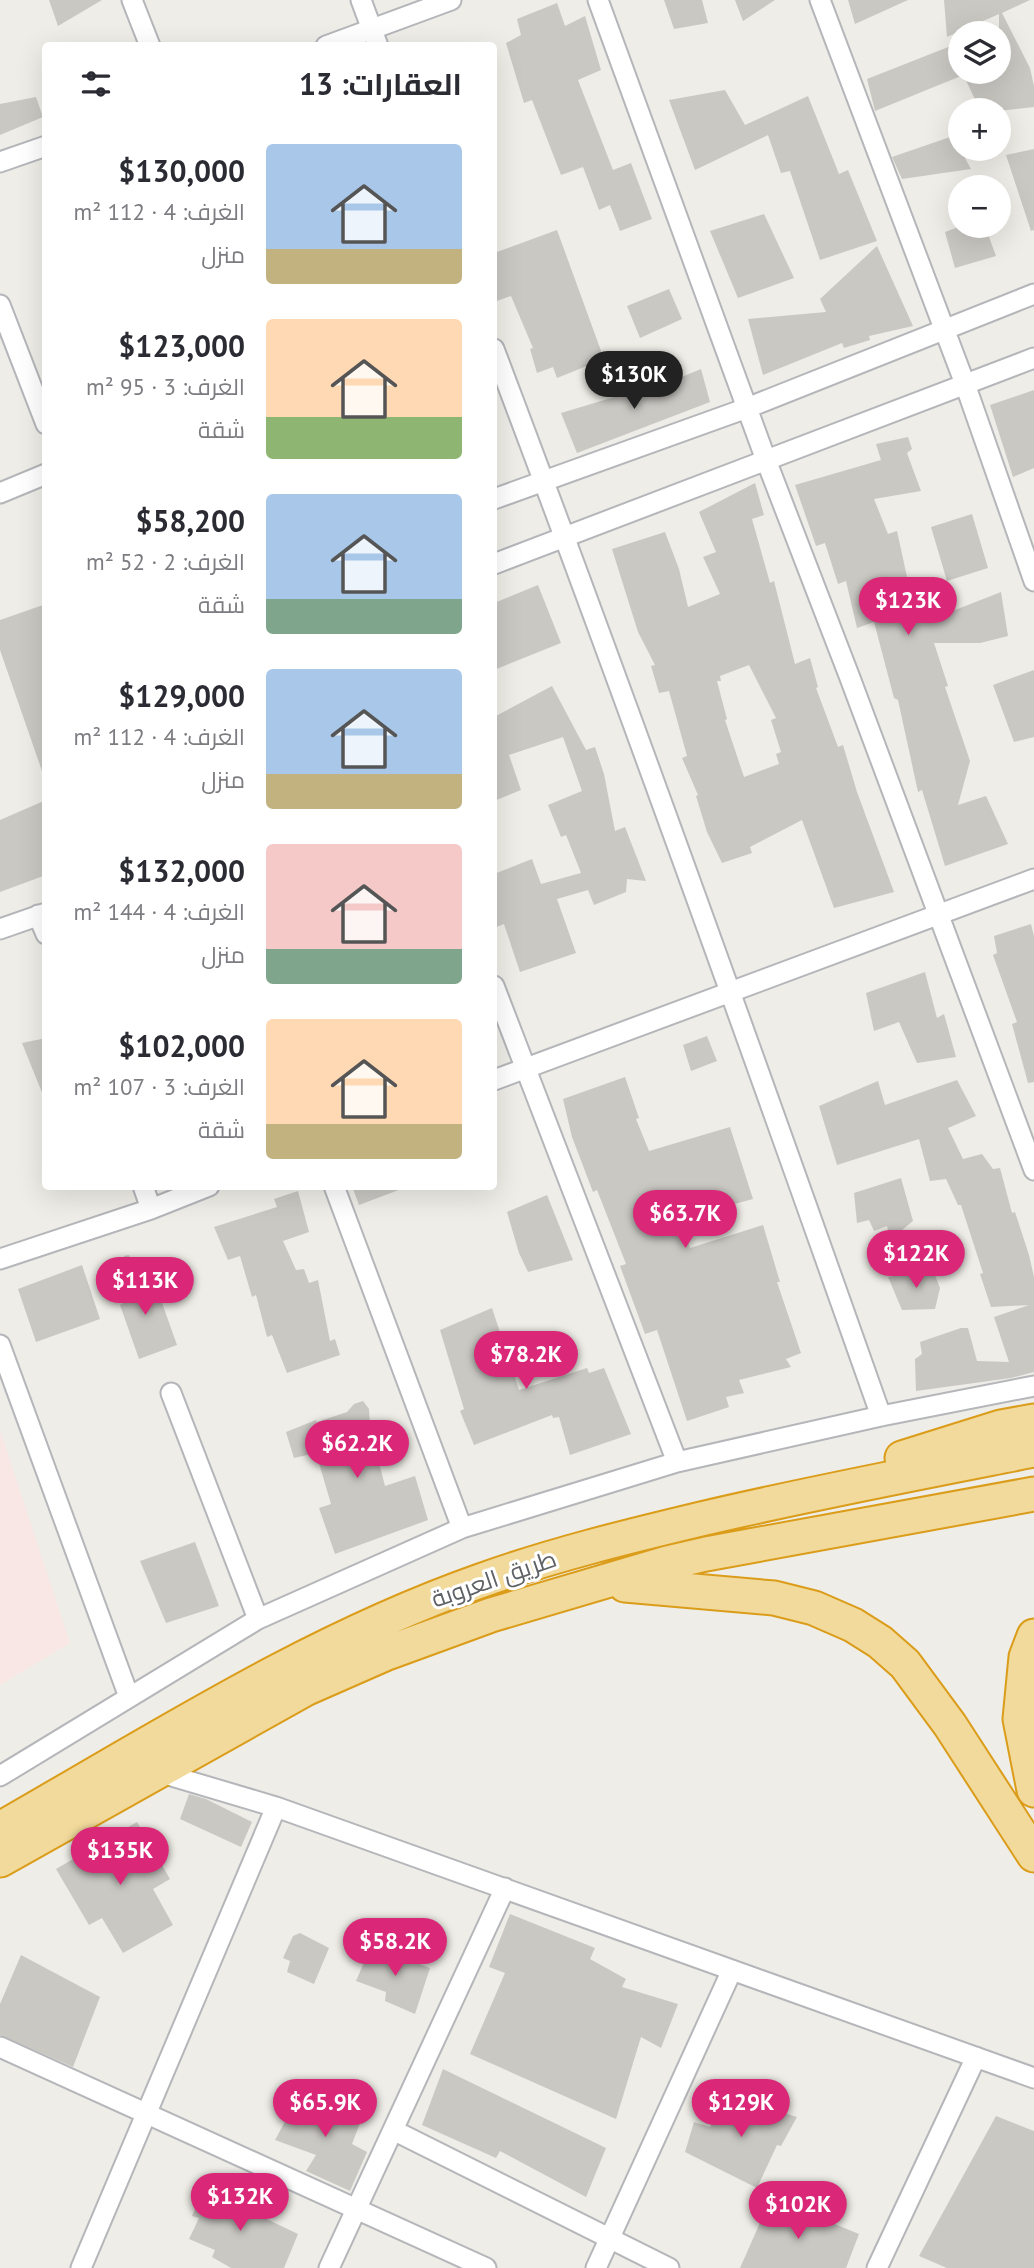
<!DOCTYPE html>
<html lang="ar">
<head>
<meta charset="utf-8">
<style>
	:root { --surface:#fff; --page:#f7f7f7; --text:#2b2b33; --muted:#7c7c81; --accent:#db2777 }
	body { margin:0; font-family:"PT Sans",Cairo,sans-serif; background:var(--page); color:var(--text); direction:rtl; height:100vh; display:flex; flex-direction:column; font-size:26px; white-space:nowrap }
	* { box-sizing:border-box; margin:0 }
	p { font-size:23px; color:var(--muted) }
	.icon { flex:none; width:38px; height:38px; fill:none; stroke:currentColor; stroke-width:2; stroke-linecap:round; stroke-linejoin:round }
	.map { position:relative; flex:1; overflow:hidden; direction:ltr }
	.sheet { position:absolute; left:42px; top:42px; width:455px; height:1148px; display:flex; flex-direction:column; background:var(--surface); border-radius:7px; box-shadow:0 7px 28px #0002; direction:rtl }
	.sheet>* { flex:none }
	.tools { position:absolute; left:948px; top:21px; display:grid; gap:14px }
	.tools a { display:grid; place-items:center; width:63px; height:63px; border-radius:50%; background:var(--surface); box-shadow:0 7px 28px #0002; font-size:35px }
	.price { position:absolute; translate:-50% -60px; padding:0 16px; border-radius:24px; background:var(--accent); color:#fff; font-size:23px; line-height:46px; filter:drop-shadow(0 2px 4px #0008) }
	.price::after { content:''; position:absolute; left:50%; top:42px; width:21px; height:16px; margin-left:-10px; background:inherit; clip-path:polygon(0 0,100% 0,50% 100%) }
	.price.current { background:#222; color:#fff }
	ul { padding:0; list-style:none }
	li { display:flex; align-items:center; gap:21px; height:175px; padding:0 35px }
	li span { display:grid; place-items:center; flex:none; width:196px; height:140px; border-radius:7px; color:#555 }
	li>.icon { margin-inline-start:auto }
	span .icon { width:84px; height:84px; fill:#fffc; stroke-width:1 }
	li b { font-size:30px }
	h2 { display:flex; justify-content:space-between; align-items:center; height:84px; padding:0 35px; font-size:30px }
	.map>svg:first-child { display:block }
</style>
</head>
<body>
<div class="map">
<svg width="1034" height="2268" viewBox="0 0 1034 2268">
	<rect width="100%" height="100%" fill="#eeede7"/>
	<!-- medical -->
	<path fill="#f9e7e5" d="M 0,1430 L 70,1643 L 0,1685 Z"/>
	<!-- building -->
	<path fill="#cac8c3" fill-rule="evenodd" d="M 49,0 L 102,0 L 58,26 Z
		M 664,0 L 702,0 L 708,23 L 674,29 Z
		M 735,0 L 775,0 L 743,21 Z
		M 848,0 L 908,0 L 855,24 Z
		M 944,0 L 1030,0 L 1002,13 L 1030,68 L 1034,86 L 1034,107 L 999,111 L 980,110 L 962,72 L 999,72 L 999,14 L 947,37 Z
		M 557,3 L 565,26 L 585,16 L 601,70 L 578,80 L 613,170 L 631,163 L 652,219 L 620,231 L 610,205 L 599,210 L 583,167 L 561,175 L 532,100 L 524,103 L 506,43 L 521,35 L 517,19 Z
		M 961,42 L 961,76 L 875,111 L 867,79 Z
		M 725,90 L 745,125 L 808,96 L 839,174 L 848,170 L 877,241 L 820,260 L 790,171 L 781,173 L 768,135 L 695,170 L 669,100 Z
		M 36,97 L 43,117 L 0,135 L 0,104 Z
		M 953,136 L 971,169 L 902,179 L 892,157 Z
		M 1034,149 L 1034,230 L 1031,231 L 1006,155 Z
		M 764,214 L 794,278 L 738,298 L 710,231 Z
		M 961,226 L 985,226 L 996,256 L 955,268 L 945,232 Z
		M 557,230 L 604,359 L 557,378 L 553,367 L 537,373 L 530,349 L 533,348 L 511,296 L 494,302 L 494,253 Z
		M 877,246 L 913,326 L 869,336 L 870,340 L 844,348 L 842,343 L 763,375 L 748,319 L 826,312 L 820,299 Z
		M 669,289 L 682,319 L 640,338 L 627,306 Z
		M 701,369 L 710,402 L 577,453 L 561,413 L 631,392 L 633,397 Z
		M 1034,390 L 1034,468 L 1013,477 L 990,405 Z
		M 908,437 L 912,449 L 907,453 L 921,491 L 874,499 L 888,534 L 897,531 L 916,618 L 925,614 L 927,621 L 1001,592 L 1008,636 L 980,643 L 934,643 L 948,686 L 945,687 L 970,761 L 958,805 L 986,796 L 1008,844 L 945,866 L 922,790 L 918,792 L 898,700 L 894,698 L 874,622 L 857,628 L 846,581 L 838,584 L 825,543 L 816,546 L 795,485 L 881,460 L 876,444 Z
		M 755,483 L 764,515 L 752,519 L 770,583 L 774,581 L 795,664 L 810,658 L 818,687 L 816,688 L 838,747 L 843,745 L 857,792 L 894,892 L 834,908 L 802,820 L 750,847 L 752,853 L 722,863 L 707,832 L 696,796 L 698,795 L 682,758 L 687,756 L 669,691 L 659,693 L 651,666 L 655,665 L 638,632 L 612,549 L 665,532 L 679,569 L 688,607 L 720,594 L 703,557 L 716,552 L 699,512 ZM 749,665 L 776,718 L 771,720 L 781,752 L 776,754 L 779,764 L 744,777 L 725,720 L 727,719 L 717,681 L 721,681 L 720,676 Z
		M 972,514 L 988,568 L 947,581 L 931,527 Z
		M 538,585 L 561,643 L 494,670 L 494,603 Z
		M 46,604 L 46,774 L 43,774 L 0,650 L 0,620 Z
		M 1034,670 L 1034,737 L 1014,742 L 993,685 Z
		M 552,686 L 586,750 L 595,747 L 604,774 L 615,831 L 625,827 L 646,881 L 627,879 L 626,892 L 594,905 L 588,890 L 557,899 L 576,953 L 520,972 L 504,924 L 494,928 L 494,874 L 532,859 L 541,884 L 581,873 L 566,835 L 561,837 L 548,805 L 582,791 L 563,737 L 509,755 L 521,790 L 494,801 L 494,717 Z
		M 46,800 L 46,875 L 0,892 L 0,820 Z
		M 1031,924 L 1034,936 L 1034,1082 L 1028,1083 L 1012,1024 L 1017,1022 L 993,955 L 997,953 L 994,936 Z
		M 925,972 L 937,1018 L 944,1014 L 956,1057 L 917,1063 L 899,1022 L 874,1031 L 866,993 Z
		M 707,1036 L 717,1061 L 691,1071 L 683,1045 Z
		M 46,1038 L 46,1100 L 45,1100 L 22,1043 Z
		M 625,1077 L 639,1118 L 636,1119 L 649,1151 L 730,1127 L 753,1199 L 679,1219 L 690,1248 L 763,1225 L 780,1282 L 777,1282 L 801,1353 L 786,1359 L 791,1367 L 739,1380 L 744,1393 L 726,1397 L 729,1407 L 687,1421 L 657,1330 L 645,1334 L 620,1266 L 626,1264 L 597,1190 L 593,1192 L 572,1137 L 563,1099 Z
		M 957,1080 L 976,1116 L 948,1128 L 963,1159 L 982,1154 L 993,1169 L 1000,1168 L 1012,1213 L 1015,1212 L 1029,1255 L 1034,1277 L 1034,1372 L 1011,1378 L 916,1391 L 915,1359 L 922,1354 L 920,1342 L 961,1328 L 968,1328 L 977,1361 L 1009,1362 L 994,1317 L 1029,1305 L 991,1307 L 980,1274 L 983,1273 L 961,1205 L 958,1205 L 946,1179 L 930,1181 L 919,1139 L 837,1165 L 819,1106 L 878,1081 L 885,1105 Z
		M 901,1178 L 913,1221 L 890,1240 L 887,1226 L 874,1231 L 869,1220 L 857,1223 L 854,1193 Z
		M 352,1186 L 404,1186 L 404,1188 L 359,1205 Z
		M 298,1191 L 309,1232 L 283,1241 L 296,1270 L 304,1269 L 309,1283 L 318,1280 L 330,1341 L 335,1339 L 340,1355 L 287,1373 L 272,1335 L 267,1337 L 256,1295 L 252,1297 L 240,1256 L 228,1260 L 214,1227 L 277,1207 L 274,1199 Z
		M 547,1195 L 573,1260 L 528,1272 L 519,1253 L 507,1212 Z
		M 129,1255 L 141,1293 L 156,1286 L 177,1345 L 139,1359 L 120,1305 L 126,1301 L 124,1256 Z
		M 82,1265 L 100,1319 L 36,1342 L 18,1289 Z
		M 933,1270 L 940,1288 L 935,1309 L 902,1310 L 888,1277 Z
		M 492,1308 L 519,1390 L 587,1368 L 589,1373 L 604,1368 L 631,1434 L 570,1455 L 559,1417 L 553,1418 L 552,1415 L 474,1445 L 460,1411 L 464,1409 L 440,1330 Z
		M 363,1401 L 369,1409 L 370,1426 L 378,1438 L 378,1459 L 385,1486 L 415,1476 L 428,1520 L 335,1554 L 319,1508 L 331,1504 L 316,1453 L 294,1458 L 286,1432 L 316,1420 L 317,1422 L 347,1412 L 354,1404 Z
		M 195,1542 L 219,1606 L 166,1623 L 140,1561 Z
		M 189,1794 L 206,1799 L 252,1822 L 241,1847 L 180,1819 Z
		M 137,1822 L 170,1879 L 153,1889 L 173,1925 L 123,1953 L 102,1918 L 89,1925 L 56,1869 Z
		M 510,1914 L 595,1948 L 590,1959 L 626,1979 L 622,1987 L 678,2004 L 661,2048 L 641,2037 L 616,2119 L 470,2054 L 505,1973 L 489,1967 Z
		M 300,1933 L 329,1948 L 314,1984 L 287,1972 L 290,1961 L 283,1958 L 293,1936 Z
		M 371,1946 L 430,1968 L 415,2014 L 385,2001 L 386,1992 L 356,1981 Z
		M 21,1955 L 100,1997 L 73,2067 L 0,2035 L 0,2004 Z
		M 443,2069 L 606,2148 L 586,2197 L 500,2151 L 496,2158 L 422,2125 Z
		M 302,2090 L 362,2118 L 352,2144 L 367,2152 L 350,2191 L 306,2171 L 316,2155 L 275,2140 Z
		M 727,2094 L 797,2117 L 781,2146 L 777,2145 L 757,2188 L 685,2152 L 694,2122 L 710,2127 Z
		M 996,2116 L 1034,2131 L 1034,2268 L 947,2268 L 919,2256 Z
		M 206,2182 L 230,2195 L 227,2200 L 298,2234 L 284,2268 L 231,2268 L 212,2257 L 215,2250 L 189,2239 L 199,2218 L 192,2216 Z
		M 771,2198 L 859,2234 L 846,2268 L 740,2268 Z"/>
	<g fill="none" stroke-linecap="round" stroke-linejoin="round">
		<!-- street casing -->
		<g stroke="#b4b6ba" stroke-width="23">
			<path id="street" d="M 132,0 L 150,46
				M 361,0 L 378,46
				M 598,0 L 766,460 L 850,678 L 1034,1170
				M 820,0 L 965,384 L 1034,581
				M 326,46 L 451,0
				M 0,162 L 46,146
				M 0,305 L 46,424
				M 494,349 C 628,703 755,1059 881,1416
				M 0,493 L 46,474
				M 494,499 L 747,408 L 1034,294
				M 494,564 L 1034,358
				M 38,915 L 46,934
				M 0,929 L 46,913
				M 494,986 L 677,1462
				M 494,1080 C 674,1014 854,945 1034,879
				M 143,1186 L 151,1209
				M 334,1186 L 462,1528
				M 0,1259 L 151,1209 L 209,1186
				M 0,1345 L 129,1697
				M 171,1393 L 258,1619
				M 158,1772 L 276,1807 L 1034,2078
				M 0,1776 L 258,1619 L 462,1528 L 677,1462 L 881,1416 L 1034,1386
				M 0,2047 L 486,2268
				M 393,2130 L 669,2268
				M 81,2268 L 276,1807
				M 329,2268 L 505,1888
				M 596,2268 L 732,1970
				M 877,2268 L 976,2057"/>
		</g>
		<!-- highway casing -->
		<g stroke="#db9c1a" stroke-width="37">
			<path id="highway" d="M 902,1458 L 1001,1427 L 1034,1421
				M 625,1585 L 774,1598 L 814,1608 L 853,1625 L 880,1642 L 905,1664 L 950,1725 L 1034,1855
				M 1034,1636 L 1026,1657 L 1020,1719 L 1034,1790
				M 0,1829 C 156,1740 310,1641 480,1581 C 552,1555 626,1537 701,1519 C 811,1493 922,1472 1034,1450
				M 0,1860 L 305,1689 L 387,1653 L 491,1615 L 667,1563 L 706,1554 L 1034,1494"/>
		</g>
		<!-- street -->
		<use href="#street" stroke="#fff" stroke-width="19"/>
		<!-- highway -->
		<use href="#highway" stroke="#f1da9b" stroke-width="33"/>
	</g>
	<g text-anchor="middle" stroke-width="6" stroke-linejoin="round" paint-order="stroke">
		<!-- street labels -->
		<g font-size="24" fill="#5e6165" stroke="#fff">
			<text transform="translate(494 1579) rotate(-19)" y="8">طريق العروبة</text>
		</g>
	</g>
</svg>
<div class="tools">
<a><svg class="icon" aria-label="layers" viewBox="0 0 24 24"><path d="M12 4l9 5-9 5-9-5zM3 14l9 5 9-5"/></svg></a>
<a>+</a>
<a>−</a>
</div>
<b class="price current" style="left:634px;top:411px">$130K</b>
<b class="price" style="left:908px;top:637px">$123K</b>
<b class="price" style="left:685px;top:1250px">$63.7K</b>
<b class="price" style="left:916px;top:1290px">$122K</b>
<b class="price" style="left:145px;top:1317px">$113K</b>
<b class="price" style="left:526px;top:1391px">$78.2K</b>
<b class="price" style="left:357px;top:1480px">$62.2K</b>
<b class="price" style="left:120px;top:1887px">$135K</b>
<b class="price" style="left:395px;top:1978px">$58.2K</b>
<b class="price" style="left:325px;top:2139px">$65.9K</b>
<b class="price" style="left:741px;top:2139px">$129K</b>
<b class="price" style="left:240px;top:2233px">$132K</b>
<b class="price" style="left:798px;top:2241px">$102K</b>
<section class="sheet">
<h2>العقارات: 13<svg class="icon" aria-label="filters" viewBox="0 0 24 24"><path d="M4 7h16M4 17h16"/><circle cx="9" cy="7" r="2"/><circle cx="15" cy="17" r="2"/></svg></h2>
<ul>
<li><span style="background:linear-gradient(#a9c7e8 75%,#c2b280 0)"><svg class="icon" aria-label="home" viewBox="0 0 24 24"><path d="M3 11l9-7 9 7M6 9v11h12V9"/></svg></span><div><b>$130,000</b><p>الغرف: 4 · 112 m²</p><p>منزل</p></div></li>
<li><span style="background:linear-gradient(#ffd9b3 70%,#8fb573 0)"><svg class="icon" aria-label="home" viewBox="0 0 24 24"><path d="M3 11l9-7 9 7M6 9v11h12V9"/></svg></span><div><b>$123,000</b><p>الغرف: 3 · 95 m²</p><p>شقة</p></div></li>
<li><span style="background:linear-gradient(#a9c7e8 75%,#7fa58c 0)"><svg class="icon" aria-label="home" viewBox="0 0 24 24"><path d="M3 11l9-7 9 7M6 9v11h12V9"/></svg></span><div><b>$58,200</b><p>الغرف: 2 · 52 m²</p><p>شقة</p></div></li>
<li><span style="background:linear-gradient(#a9c7e8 75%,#c2b280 0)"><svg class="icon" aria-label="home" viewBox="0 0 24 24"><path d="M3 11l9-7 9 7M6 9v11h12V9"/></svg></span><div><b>$129,000</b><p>الغرف: 4 · 112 m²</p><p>منزل</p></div></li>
<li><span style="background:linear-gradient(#f6c9c9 75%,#7fa58c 0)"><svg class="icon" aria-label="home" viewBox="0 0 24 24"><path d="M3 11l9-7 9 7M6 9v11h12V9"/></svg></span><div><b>$132,000</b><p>الغرف: 4 · 144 m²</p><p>منزل</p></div></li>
<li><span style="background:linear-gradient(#ffd9b3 75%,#c2b280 0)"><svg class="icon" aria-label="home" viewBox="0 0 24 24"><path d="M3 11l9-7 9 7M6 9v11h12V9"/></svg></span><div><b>$102,000</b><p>الغرف: 3 · 107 m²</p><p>شقة</p></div></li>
</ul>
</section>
</div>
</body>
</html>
